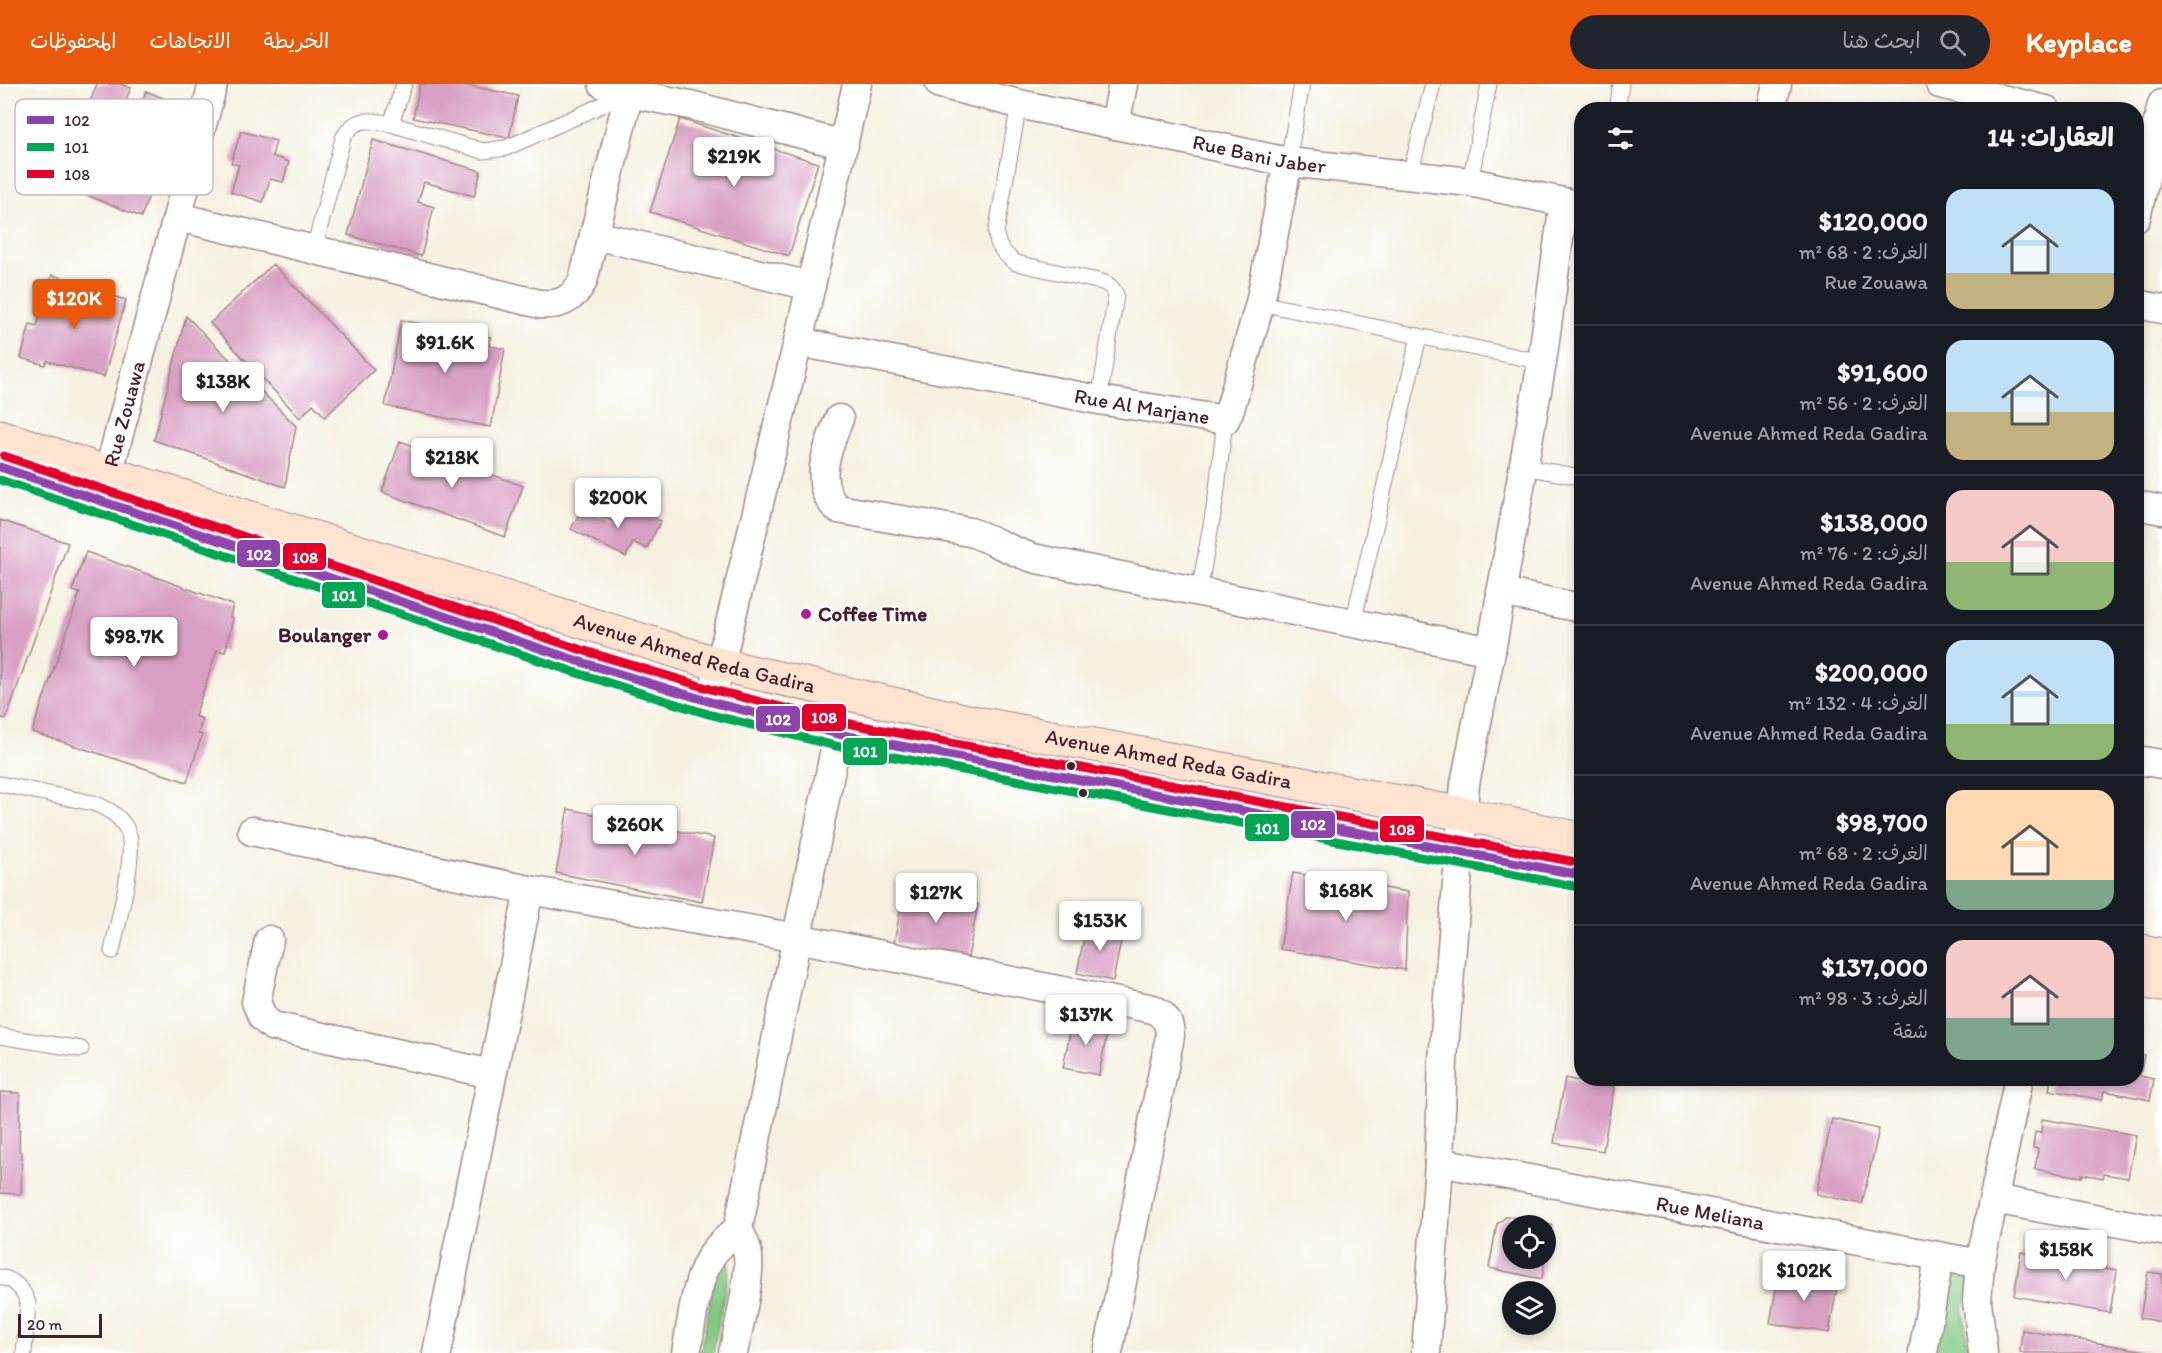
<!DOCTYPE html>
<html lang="ar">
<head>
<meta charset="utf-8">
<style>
	:root { --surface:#171b24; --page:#20242c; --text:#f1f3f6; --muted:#9ea1a6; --line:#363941; --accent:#ea580c }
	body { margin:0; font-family:Itim,"Playpen Sans Arabic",sans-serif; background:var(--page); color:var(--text); direction:rtl; height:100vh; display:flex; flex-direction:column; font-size:22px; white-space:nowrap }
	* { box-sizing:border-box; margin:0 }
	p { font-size:20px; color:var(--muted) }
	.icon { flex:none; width:33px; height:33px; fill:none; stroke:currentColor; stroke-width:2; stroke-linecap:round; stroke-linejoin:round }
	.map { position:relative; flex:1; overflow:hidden; direction:ltr }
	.sheet { position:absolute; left:1574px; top:18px; width:570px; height:984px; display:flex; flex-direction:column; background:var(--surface); border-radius:24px; box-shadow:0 3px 9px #0003; direction:rtl }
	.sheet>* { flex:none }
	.tools { position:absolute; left:1502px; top:1131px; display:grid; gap:12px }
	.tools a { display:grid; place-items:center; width:54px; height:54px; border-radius:50%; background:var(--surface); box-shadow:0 3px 9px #0003; font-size:30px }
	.scale { position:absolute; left:18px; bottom:15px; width:84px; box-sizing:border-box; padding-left:6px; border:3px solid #4a1f2b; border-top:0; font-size:16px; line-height:21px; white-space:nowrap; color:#4a1f2b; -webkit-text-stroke:4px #fff; paint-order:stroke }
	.price { position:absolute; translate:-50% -51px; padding:0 14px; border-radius:6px; background:#fff; color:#222; font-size:20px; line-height:39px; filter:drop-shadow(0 2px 3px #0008) }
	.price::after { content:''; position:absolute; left:50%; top:36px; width:18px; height:14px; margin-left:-9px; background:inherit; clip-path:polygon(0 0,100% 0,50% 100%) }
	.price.on { background:var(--accent); color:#fff }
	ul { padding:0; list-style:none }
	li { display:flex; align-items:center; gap:18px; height:150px; padding:0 30px }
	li+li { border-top:2px solid var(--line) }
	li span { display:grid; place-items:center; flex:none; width:168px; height:120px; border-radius:18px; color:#555 }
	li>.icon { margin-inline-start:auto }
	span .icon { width:72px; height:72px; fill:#fffc; stroke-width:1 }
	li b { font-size:26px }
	h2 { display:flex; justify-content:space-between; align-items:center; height:72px; padding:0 30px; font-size:26px }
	header { display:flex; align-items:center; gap:36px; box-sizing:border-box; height:84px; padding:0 30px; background:var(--accent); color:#fff }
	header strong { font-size:28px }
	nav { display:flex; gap:33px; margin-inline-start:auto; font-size:21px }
	.search { width:420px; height:54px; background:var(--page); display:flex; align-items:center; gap:15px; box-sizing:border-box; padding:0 21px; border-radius:33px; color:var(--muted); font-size:22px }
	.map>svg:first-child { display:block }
</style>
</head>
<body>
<header>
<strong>Keyplace</strong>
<div class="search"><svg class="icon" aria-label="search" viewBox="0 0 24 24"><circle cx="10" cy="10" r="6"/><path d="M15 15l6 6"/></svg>ابحث هنا</div>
<nav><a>الخريطة</a><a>الاتجاهات</a><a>المحفوظات</a></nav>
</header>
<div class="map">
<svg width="2162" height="1269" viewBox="0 0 2162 1269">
	<rect width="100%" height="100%" fill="#fff"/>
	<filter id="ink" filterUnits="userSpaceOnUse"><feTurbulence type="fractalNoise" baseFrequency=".0167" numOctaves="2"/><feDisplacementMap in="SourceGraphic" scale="12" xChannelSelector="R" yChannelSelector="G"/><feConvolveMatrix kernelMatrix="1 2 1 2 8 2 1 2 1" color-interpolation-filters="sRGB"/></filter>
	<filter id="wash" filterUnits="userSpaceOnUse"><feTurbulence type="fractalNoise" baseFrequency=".008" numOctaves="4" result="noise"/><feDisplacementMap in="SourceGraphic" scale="24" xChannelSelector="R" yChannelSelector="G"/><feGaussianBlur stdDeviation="1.35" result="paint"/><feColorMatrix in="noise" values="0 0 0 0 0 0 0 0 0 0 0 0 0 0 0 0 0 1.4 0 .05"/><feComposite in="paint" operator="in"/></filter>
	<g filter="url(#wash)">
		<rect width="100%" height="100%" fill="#f6f1e1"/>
		<!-- green -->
		<path fill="#84ca85" stroke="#677458" stroke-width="1.5" d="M 725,1177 L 729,1181 L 729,1186 L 713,1269 L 700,1269 L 717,1181 Z
			M 1950,1191 L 1971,1195 L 1963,1227 L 1970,1269 L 1936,1269 Z"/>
		<g id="blocks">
			<!-- building -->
			<path fill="#d8a0c3" d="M 97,0 L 121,0 L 131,4 L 122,25 L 136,31 L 146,7 L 180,21 L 161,66 L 159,65 L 145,98 L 153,101 L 141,133 L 57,99 Z
				M 420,0 L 462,0 L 518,12 L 509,54 L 413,34 Z
				M 680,35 L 818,79 L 789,172 L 650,128 Z
				M 241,47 L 276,57 L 272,72 L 289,78 L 283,98 L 270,95 L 263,118 L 231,108 L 239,81 L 231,79 Z
				M 373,56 L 481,87 L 474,112 L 424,98 L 418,118 L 434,123 L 421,172 L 348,151 Z
				M 273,180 L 374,286 L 325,333 L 313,320 L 300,334 L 210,239 Z
				M 52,191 L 75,197 L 71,210 L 100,218 L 102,209 L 126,216 L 104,293 L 47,277 L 45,281 L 21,274 L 30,240 L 37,242 Z
				M 186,232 L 296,342 L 285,403 L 154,356 Z
				M 401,236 L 491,253 L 489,262 L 505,265 L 491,343 L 385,322 Z
				M 400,357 L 523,402 L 505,453 L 382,408 Z
				M 624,418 L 661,437 L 646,465 L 633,458 L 626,473 L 571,445 L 583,423 L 614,438 Z
				M 0,436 L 68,459 L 6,635 L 0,633 Z
				M 86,468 L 233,521 L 230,533 L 233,534 L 225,568 L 217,566 L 195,632 L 202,635 L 198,650 L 202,651 L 187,698 L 32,648 L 80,509 L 72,507 Z
				M 568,725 L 714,754 L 702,818 L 556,789 Z
				M 1293,789 L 1408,808 L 1405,886 L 1280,865 Z
				M 904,806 L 978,820 L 968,873 L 894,859 Z
				M 1087,839 L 1123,846 L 1113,897 L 1077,889 Z
				M 1073,932 L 1109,939 L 1099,991 L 1063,984 Z
				M 2136,969 L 2144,971 L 2140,992 L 2154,995 L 2150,1016 L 2104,1007 L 2102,1016 L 2049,1006 L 2051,994 L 2136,994 Z
				M 1580,987 L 1581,994 L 1601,994 L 1600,1000 L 1614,1003 L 1603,1067 L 1554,1059 L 1565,994 L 1578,997 Z
				M 0,1008 L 20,1009 L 19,1067 L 22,1068 L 21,1110 L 0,1109 Z
				M 1832,1035 L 1879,1045 L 1862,1120 L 1816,1110 Z
				M 2042,1035 L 2136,1051 L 2128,1094 L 2104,1090 L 2103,1094 L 2082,1090 L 2082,1093 L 2035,1085 L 2038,1065 L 2033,1064 L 2035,1048 L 2041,1049 Z
				M 1507,1132 L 1552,1141 L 1546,1171 L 1545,1142 L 1512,1142 L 1512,1174 L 1545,1174 L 1542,1195 L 1489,1184 L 1497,1140 Z
				M 2047,1163 L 2062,1166 L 2061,1172 L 2073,1175 L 2073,1178 L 2089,1181 L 2090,1176 L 2105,1178 L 2104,1184 L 2117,1186 L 2110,1229 L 2014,1212 L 2021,1168 L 2045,1173 Z
				M 1779,1188 L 1838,1198 L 1829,1249 L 1770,1239 Z
				M 2148,1188 L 2162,1190 L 2162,1238 L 2140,1234 Z
				M 2022,1246 L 2151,1268 L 2151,1269 L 2020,1269 Z"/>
		</g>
	</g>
	<g filter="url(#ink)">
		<use href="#blocks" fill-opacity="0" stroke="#a08886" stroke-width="1.5"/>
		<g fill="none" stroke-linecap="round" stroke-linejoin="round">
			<!-- service casing -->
			<g stroke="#a08886" stroke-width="17">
				<path id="service" d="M 1019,20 L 996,149 C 997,163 1005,171 1016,179 L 1102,198 C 1110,201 1113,204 1116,211 L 1099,316
					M 1617,26 L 1621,0
					M 391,40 L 483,67 L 506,64 L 629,9
					M 1288,78 L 1302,0
					M 1410,91 L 1433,0
					M 1470,98 L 1489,0
					M 314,166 L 343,54 C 356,32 368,36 391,40 L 404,0
					M 1260,219 L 1542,278
					M 1523,383 L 1581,393
					M 1199,508 L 1216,413 L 1225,336
					M 1353,539 L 1419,252
					M 0,700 L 93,719 C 107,724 122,733 128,748 C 137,770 117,841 112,867
					M 0,952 L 81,965
					M 0,1193 C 15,1196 23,1204 28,1219 L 24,1269"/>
			</g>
			<!-- minor casing -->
			<g stroke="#a08886" stroke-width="31">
				<g id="minor">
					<path d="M 603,0 L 629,9 L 690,21 L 844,61"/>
					<path id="s1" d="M 940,0 L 1019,20 L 1288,78 L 1470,98 L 1581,122"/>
					<path d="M 1940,0 L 2046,26"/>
					<path d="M 1771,26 L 1777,0"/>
					<path d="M 1115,41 L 1123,0"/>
					<path d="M 178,133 L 540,220 C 561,222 573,215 583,197 L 629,9"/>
					<path d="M 2136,134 L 2162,20"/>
					<path d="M 594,151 L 811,202"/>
					<path d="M 2136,220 L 2162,225"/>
					<path id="s2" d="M 798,258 L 1099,316 L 1225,336 L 1230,325 L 1260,219 L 1288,78"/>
					<path d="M 839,335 C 828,363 811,401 838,425 L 970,448 C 993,455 1013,469 1037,475 L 1491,567"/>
					<path id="s3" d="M 103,409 L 213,0"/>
					<path d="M 2136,421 L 2162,426"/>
					<path d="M 1501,508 L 1581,524"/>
					<path d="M 711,618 L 798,258 L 857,0"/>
					<path d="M 2136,676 L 2162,680"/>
					<path d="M 252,747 L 529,806 L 797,854 L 1153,925 C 1165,931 1170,939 1170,952 L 1108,1269"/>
					<path d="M 269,856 L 256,918 L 263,934 L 272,942 L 492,990"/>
					<path id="s4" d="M 1439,1078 L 1980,1180"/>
					<path d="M 1994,1115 L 2162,1147"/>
					<path d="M 437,1269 L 529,806"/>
					<path d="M 686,1269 C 692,1239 695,1196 712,1171 C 719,1160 729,1153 738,1145"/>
					<path d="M 733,1269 C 738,1246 753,1187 747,1167 C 746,1159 741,1152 738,1145 L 838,650"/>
					<path d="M 1426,1269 L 1439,1078 L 1443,976 L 1465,700 L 1491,567 L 1542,278 L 1564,118"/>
					<path d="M 1923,1269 L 1939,1173"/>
					<path d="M 1983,1269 L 1977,1217 L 1980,1180 L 2019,994"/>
				</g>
			</g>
			<!-- secondary casing -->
			<g stroke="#a08886" stroke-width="35">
				<g id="secondary">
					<path id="s5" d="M 0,352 L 108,389 L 721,581 L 977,639 L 1463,730 L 1581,755"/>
					<path d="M 0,383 L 578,577 L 711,618 L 838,650 L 1581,791"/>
					<path d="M 2136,866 L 2162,871"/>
					<path d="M 2136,896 L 2162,901"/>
				</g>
			</g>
			<!-- service -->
			<use href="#service" stroke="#fff" stroke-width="15"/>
			<!-- minor -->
			<use href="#minor" stroke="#fff" stroke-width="28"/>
			<!-- secondary -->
			<use href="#secondary" stroke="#fde4d1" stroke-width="33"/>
			<!-- bus-1 casing -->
			<g stroke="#fff" stroke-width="14">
				<path id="bus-1" d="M 0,383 L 578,577 L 711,618 L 838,650 L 1581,791"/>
			</g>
			<!-- bus-2 casing -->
			<g stroke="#fff" stroke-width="14">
				<path id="bus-2" d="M 0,396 L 574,588 L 708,630 L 836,662 L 1579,803"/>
			</g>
			<!-- bus-3 casing -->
			<g stroke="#fff" stroke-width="14">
				<path id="bus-3" d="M 4,372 L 582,566 L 714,606 L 841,638 L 1581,779"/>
			</g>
			<!-- bus-1 -->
			<use href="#bus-1" stroke="#8e44ad" stroke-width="9"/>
			<!-- bus-2 -->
			<use href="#bus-2" stroke="#00a651" stroke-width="9"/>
			<!-- bus-3 -->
			<use href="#bus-3" stroke="#e4002b" stroke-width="9"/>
		</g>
	</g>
	<!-- markers -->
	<g fill="#b5179e" stroke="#fff" stroke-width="2">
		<circle cx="806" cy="530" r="6"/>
		<circle cx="383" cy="551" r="6"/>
	</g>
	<g fill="#4a1f2b" stroke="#fff" stroke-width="2">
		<circle cx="1071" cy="682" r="5"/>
		<circle cx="1083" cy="709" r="5"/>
	</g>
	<g text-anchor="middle" stroke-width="4.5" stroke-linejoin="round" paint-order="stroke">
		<!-- street labels -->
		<g font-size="21" fill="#4a1f2b" stroke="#fff">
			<text dy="7" stroke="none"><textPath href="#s1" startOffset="327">Rue Bani Jaber</textPath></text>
			<text dy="7" stroke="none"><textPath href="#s2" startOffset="350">Rue Al Marjane</textPath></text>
			<text dy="7" stroke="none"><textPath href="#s3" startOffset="82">Rue Zouawa</textPath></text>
			<text dy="7" stroke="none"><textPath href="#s5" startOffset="728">Avenue Ahmed Reda Gadira</textPath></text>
			<text dy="7" stroke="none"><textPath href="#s5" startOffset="1214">Avenue Ahmed Reda Gadira</textPath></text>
			<text dy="7" stroke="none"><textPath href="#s4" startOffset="276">Rue Meliana</textPath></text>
		</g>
		<!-- poi labels -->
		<g font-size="21" font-weight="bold" fill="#4a1f2b" stroke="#fff" text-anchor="start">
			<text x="818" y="537">Coffee Time</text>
			<text x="371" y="558" text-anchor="end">Boulanger</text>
		</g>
	</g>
	<!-- legend -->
	<rect x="15" y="15" width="198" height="96" rx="9" fill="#fff" stroke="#c9bcbf" stroke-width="1.5"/>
	<rect x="27" y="32" width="27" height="8" fill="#8e44ad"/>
	<rect x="27" y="59" width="27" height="8" fill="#00a651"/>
	<rect x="27" y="86" width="27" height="8" fill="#e4002b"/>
	<g font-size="16" fill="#4a1f2b">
		<text x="64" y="42">102</text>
		<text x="64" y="69">101</text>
		<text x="64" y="96">108</text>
	</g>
	<g stroke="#fff" stroke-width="2">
		<rect x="236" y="455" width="45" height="29" rx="6" fill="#8e44ad"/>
		<rect x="282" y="458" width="45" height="29" rx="6" fill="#e4002b"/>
		<rect x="321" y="497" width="45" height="28" rx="6" fill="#00a651"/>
		<rect x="801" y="619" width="46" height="29" rx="6" fill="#e4002b"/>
		<rect x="755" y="621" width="46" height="28" rx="6" fill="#8e44ad"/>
		<rect x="842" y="653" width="46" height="29" rx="6" fill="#00a651"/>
		<rect x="1290" y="726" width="46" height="29" rx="6" fill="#8e44ad"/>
		<rect x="1244" y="729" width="46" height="29" rx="6" fill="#00a651"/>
		<rect x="1379" y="731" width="46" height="28" rx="6" fill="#e4002b"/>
	</g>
	<g font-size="16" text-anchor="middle" font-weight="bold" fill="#fff">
		<text x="259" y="476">102</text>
		<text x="305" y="479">108</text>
		<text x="344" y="517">101</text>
		<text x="824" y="639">108</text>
		<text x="778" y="641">102</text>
		<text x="865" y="673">101</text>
		<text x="1313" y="746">102</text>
		<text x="1267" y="750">101</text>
		<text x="1402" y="751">108</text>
	</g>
</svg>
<div class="tools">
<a><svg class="icon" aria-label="locate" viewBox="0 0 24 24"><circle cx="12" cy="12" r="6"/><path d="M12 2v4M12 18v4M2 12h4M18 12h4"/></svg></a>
<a><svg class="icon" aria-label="layers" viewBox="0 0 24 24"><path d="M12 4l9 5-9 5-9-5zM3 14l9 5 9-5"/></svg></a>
</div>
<div class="scale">20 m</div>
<b class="price" style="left:734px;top:104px">$219K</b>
<b class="price on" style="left:74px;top:246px">$120K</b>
<b class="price" style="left:445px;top:290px">$91.6K</b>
<b class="price" style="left:223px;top:329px">$138K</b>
<b class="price" style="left:452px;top:405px">$218K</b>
<b class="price" style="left:618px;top:445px">$200K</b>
<b class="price" style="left:134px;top:584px">$98.7K</b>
<b class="price" style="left:635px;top:772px">$260K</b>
<b class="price" style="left:1346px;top:838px">$168K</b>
<b class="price" style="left:936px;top:840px">$127K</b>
<b class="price" style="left:1100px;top:868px">$153K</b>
<b class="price" style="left:1086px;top:962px">$137K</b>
<b class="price" style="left:2066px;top:1197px">$158K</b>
<b class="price" style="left:1804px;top:1218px">$102K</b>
<section class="sheet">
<h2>العقارات: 14<svg class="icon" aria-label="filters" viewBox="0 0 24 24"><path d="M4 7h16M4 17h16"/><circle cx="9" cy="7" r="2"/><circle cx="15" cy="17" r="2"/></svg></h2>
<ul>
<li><span style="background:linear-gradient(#bfe0f5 70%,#c2b280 0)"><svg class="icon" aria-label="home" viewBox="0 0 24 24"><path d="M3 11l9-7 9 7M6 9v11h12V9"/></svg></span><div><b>$120,000</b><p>الغرف: 2 · 68 m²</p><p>Rue Zouawa</p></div></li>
<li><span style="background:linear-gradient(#bfe0f5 60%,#c2b280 0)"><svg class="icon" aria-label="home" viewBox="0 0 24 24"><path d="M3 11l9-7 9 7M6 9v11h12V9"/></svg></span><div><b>$91,600</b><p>الغرف: 2 · 56 m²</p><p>Avenue Ahmed Reda Gadira</p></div></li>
<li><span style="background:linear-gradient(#f6c9c9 60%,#8fb573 0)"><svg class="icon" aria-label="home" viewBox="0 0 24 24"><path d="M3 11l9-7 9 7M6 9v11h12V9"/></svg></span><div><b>$138,000</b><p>الغرف: 2 · 76 m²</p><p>Avenue Ahmed Reda Gadira</p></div></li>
<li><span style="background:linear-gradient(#bfe0f5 70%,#8fb573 0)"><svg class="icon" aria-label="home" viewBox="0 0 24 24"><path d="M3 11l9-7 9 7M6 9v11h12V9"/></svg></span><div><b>$200,000</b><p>الغرف: 4 · 132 m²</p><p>Avenue Ahmed Reda Gadira</p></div></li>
<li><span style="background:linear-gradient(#ffd9b3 75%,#7fa58c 0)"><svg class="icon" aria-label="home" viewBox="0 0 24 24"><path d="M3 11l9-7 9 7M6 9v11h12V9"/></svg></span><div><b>$98,700</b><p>الغرف: 2 · 68 m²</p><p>Avenue Ahmed Reda Gadira</p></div></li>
<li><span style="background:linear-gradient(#f6c9c9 65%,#7fa58c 0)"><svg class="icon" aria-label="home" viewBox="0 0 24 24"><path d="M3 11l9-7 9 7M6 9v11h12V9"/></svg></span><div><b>$137,000</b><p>الغرف: 3 · 98 m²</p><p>شقة</p></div></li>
</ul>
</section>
</div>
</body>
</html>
